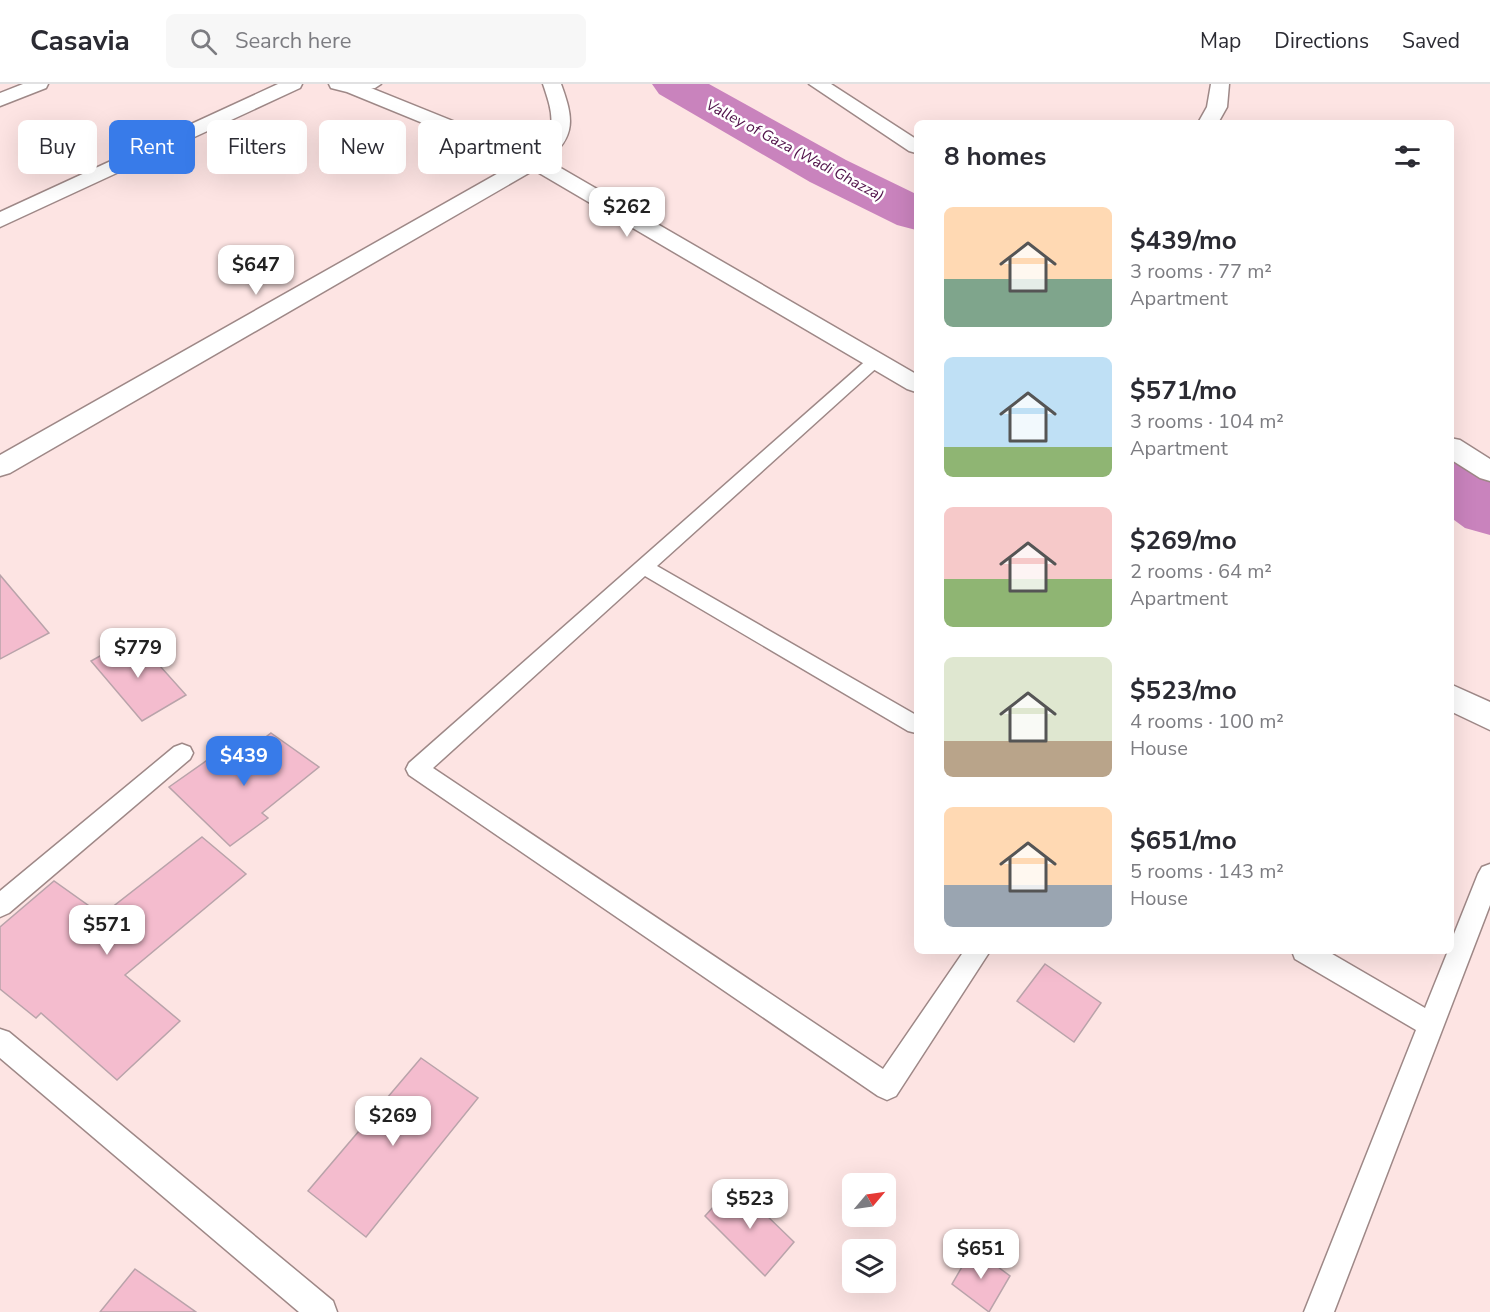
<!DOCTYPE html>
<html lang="en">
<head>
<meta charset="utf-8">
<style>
	:root { --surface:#fff; --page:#f7f7f7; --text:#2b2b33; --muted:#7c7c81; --line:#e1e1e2; --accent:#387be9 }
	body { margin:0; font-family:"Nunito Sans",sans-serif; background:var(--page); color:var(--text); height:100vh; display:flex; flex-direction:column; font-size:22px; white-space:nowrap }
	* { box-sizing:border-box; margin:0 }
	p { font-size:20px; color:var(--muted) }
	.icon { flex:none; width:33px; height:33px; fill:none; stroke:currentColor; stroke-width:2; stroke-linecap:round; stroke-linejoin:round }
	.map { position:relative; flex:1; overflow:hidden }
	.drawer { position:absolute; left:914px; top:36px; width:540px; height:834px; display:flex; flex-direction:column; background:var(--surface); border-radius:9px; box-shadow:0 6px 24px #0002 }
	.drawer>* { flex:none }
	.top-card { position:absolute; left:18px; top:36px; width:570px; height:54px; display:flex; gap:12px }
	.needle { width:39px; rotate:61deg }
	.fabs { position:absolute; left:842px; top:1089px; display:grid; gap:12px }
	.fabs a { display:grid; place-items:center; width:54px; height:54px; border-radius:9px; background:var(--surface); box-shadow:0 6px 24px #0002; font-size:30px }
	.price { position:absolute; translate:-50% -51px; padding:0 14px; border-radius:12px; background:#fff; color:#222; font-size:20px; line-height:39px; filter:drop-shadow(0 2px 3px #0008) }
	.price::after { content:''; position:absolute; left:50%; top:36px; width:18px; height:14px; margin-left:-9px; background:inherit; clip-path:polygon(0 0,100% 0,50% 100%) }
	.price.active { background:var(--accent); color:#fff }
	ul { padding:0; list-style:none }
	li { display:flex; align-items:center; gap:18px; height:150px; padding:0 30px }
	li span { display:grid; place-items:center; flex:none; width:168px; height:120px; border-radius:9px; color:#555 }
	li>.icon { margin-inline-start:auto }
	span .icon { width:72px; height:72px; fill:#fffc; stroke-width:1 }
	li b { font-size:26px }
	h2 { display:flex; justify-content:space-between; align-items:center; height:72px; padding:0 30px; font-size:26px }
	.pill { padding:0 21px; border-radius:9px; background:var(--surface); box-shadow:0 6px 24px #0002; font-size:21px; line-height:54px }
	.pill.active { background:var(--accent); color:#fff }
	header { display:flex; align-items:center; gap:36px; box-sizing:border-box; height:84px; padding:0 30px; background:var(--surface); border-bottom:2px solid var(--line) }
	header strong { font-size:28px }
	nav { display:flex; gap:33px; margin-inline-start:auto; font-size:21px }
	.search { width:420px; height:54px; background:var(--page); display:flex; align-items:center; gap:15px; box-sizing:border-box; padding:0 21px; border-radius:9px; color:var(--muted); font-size:22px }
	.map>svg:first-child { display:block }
</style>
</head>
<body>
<header>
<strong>Casavia</strong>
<div class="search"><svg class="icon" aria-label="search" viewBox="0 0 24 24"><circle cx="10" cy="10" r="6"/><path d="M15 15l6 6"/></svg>Search here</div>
<nav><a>Map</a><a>Directions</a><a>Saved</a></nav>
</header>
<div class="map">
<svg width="1490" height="1228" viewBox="0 0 1490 1228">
	<rect width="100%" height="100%" fill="#fde4e3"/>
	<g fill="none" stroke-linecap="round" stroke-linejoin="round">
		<!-- river -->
		<path fill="#c983bd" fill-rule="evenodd" d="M 652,0 L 709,0 L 846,76 L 916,110 L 916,146 L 897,141 L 810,98 L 659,10 Z
			M 1450,376 L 1475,383 L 1490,393 L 1490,451 L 1465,444 L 1450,433 Z"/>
	</g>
	<!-- building -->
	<path fill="#f4bcce" stroke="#b9a3aa" stroke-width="1.5" d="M 0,491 L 49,549 L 0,575 Z
		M 134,553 L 186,611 L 142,637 L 91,577 Z
		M 271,649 L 319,683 L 262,729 L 268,734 L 230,762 L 169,703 L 206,677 L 219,689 Z
		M 202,753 L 246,790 L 125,891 L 180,937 L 117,996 L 41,929 L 36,934 L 0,905 L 0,843 L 54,797 L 102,831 Z
		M 1045,880 L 1101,919 L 1074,958 L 1017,917 Z
		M 421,974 L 478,1014 L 366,1153 L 308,1107 Z
		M 734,1100 L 794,1158 L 765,1192 L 705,1132 Z
		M 973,1164 L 1010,1192 L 989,1228 L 952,1200 Z
		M 135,1185 L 196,1228 L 100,1228 Z"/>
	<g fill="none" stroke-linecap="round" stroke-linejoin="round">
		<!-- lane casing -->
		<g stroke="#9e8887" stroke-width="3">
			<path id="lane" d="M 356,0 L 381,0 L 375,4 L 350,7 L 350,1 Z
				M 876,271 L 884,276 L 882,279 L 657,482 L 916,631 L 916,649 L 908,647 L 645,492 L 433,684 L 883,985 L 964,867 L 990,867 L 896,1012 L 887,1016 L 878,1012 L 409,691 L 406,685 L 409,679 L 870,273 Z
				M 182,660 L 190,663 L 193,669 L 190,675 L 9,829 L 0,833 L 0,807 L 174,663 Z
				M 1490,780 L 1490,821 L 1334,1228 L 1304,1228 L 1416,946 L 1295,875 L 1292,867 L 1327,867 L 1425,924 L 1448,867 L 1450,867 L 1450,860 L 1478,790 L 1482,783 Z
				M 0,945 L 9,948 L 333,1217 L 337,1228 L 299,1228 L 0,974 Z"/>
		</g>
		<!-- street casing -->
		<g stroke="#9e8887" stroke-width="3">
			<path id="street" d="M 23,0 L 48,0 L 46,4 L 0,22 L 0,9 Z
				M 278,0 L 302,0 L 300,4 L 0,143 L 0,128 Z
				M 329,0 L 361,0 L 532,69 C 559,47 553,30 543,0 L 561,0 C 573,33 577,52 547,76 L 916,290 L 916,308 L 907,305 L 534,86 L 10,389 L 0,392 L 0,371 L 518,78 L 347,8 L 331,4 Z
				M 809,0 L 831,0 L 916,55 L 916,69 L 909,67 Z
				M 1211,0 L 1229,0 L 1227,23 L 1218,39 L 1198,39 L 1207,23 Z
				M 1450,354 L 1460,356 L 1490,375 L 1490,397 L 1480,394 L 1450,375 Z
				M 1450,600 L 1490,618 L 1490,646 L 1450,627 Z"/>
		</g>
		<!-- lane -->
		<use href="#lane" fill="#fff" fill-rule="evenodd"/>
		<!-- street -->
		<use href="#street" fill="#fff" fill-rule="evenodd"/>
	</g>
	<g text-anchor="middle" stroke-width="5" stroke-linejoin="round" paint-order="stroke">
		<!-- far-water labels -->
		<g font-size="15" font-style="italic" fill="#501149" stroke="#fff">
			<text transform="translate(795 66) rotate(28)" y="5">Valley of Gaza (Wadi Ghazza)</text>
		</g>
	</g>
</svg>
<div class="fabs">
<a><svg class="needle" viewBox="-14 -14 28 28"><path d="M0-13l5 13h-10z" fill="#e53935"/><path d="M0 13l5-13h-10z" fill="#7c7c81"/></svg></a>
<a><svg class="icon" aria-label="layers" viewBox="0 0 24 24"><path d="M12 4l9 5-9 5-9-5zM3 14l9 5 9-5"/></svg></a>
</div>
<b class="price" style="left:627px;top:154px">$262</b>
<b class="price" style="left:256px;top:212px">$647</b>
<b class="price" style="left:138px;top:595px">$779</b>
<b class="price active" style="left:244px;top:703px">$439</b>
<b class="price" style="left:107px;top:872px">$571</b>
<b class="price" style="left:393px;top:1063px">$269</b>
<b class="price" style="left:750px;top:1146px">$523</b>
<b class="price" style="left:981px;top:1196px">$651</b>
<div class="top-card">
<a class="pill">Buy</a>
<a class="pill active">Rent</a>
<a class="pill">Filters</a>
<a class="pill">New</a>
<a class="pill">Apartment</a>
</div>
<section class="drawer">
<h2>8 homes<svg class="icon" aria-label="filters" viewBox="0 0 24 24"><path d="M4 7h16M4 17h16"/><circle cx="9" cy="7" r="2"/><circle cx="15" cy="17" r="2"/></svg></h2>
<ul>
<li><span style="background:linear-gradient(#ffd9b3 60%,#7fa58c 0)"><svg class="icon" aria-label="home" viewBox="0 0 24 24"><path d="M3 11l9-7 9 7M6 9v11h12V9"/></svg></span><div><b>$439/mo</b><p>3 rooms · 77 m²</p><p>Apartment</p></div></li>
<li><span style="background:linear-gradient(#bfe0f5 75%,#8fb573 0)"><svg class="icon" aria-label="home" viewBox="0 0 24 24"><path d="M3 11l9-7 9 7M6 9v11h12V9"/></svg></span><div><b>$571/mo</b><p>3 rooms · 104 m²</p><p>Apartment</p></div></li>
<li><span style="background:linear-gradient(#f6c9c9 60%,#8fb573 0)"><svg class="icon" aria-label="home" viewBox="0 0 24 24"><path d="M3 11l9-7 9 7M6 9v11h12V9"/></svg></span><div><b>$269/mo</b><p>2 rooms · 64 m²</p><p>Apartment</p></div></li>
<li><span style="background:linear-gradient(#dfe7d0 70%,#b9a48a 0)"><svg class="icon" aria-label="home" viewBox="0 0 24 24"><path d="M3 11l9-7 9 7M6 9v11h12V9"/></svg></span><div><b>$523/mo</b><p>4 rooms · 100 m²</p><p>House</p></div></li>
<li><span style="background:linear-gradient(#ffd9b3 65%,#9aa5b1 0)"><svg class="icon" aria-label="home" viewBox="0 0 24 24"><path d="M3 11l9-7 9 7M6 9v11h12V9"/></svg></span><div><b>$651/mo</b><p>5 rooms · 143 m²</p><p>House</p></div></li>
</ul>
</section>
</div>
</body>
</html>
